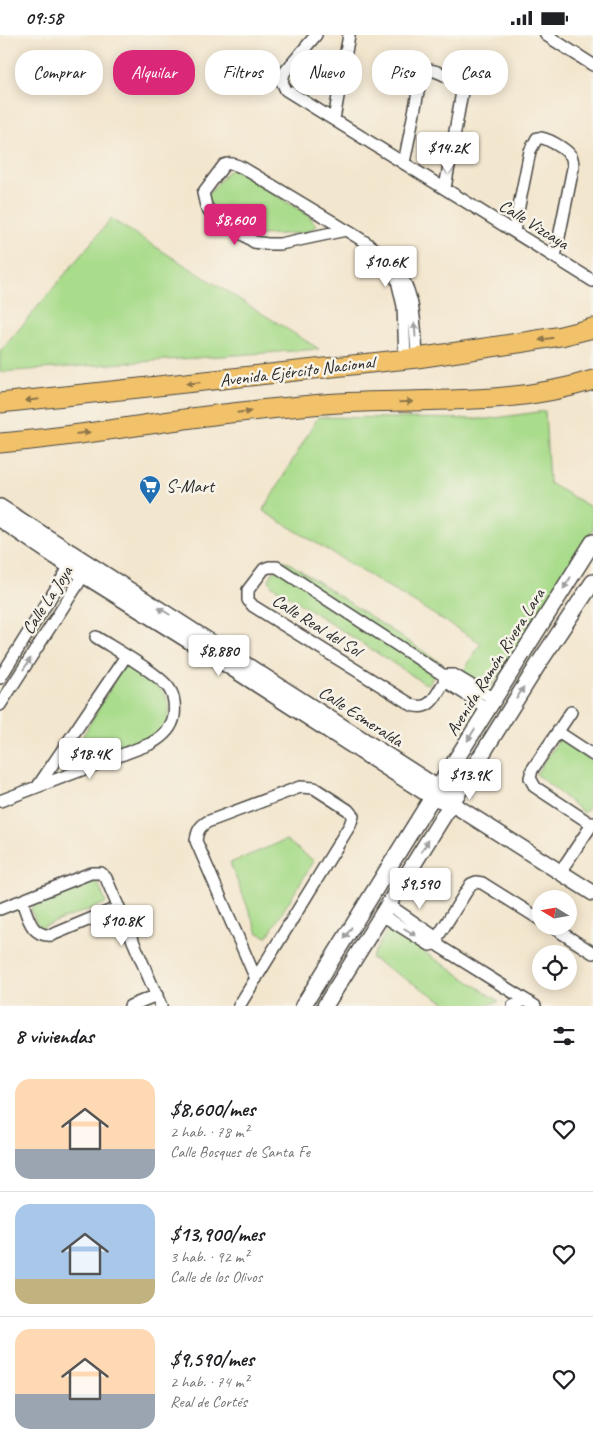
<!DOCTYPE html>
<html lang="es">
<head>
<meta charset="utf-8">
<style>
	:root { --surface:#fff; --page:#f6f6f6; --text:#202124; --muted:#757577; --line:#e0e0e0; --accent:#db2777 }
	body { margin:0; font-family:Caveat,sans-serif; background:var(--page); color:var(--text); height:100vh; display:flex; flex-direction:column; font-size:19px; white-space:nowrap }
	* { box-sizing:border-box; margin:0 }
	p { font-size:16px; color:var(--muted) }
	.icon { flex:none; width:28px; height:28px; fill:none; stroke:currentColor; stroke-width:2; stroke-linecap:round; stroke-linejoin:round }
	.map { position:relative; height:971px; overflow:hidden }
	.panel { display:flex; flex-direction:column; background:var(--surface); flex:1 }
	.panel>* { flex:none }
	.top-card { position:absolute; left:15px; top:15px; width:564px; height:45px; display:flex; gap:10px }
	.needle { width:32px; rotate:281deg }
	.controls { position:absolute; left:532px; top:855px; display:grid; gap:10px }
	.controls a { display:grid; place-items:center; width:45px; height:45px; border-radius:50%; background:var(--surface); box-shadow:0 2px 12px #0003; font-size:25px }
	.price { position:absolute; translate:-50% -42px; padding:0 11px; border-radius:5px; background:#fff; color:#222; font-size:16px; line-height:32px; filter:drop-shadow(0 1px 2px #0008) }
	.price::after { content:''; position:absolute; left:50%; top:30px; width:15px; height:11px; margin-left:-8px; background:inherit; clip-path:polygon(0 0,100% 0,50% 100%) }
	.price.active { background:var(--accent); color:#fff }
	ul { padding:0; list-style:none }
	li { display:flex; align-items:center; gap:15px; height:125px; padding:0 15px }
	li+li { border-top:1px solid var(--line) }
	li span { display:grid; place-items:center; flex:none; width:140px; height:100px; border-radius:15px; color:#555 }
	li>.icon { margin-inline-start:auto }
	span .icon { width:60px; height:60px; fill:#fffc; stroke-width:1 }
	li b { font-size:21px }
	h2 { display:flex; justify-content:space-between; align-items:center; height:60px; padding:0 15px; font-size:21px }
	.pill { padding:0 18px; border-radius:20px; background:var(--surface); box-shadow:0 2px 12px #0003; font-size:18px; line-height:45px }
	.pill.active { background:var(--accent); color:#fff }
	.status { display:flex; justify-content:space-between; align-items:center; height:35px; padding:0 25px; background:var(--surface); direction:ltr }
	.status svg { height:14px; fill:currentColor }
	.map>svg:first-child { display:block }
</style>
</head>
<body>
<div class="status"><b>09:58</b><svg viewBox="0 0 49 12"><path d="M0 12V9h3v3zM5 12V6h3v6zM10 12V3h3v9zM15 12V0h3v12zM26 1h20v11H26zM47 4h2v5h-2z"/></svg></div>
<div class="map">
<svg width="593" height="971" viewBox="0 0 593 971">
	<rect width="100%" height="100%" fill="#f7f3e8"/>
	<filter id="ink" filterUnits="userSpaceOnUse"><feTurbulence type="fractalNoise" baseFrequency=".02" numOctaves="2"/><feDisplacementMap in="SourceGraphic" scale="10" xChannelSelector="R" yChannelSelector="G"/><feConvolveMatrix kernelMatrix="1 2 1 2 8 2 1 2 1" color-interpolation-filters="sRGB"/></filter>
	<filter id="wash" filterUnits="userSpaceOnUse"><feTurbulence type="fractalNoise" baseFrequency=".0096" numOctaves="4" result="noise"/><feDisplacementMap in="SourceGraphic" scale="20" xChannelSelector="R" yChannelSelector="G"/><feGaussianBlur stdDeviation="1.12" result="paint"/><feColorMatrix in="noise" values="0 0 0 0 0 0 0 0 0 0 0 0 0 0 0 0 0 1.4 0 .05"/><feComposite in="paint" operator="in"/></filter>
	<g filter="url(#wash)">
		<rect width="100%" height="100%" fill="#f3e6ce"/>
		<!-- green -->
		<path fill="#a9dc8b" stroke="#6a845b" d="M 234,134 L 309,181 L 317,191 L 304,198 L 259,200 L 244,194 L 210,169 L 207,161 L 228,136 Z
			M 111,184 L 319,314 L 0,337 L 0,317 Z
			M 545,376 L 549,448 L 589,471 L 593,477 L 593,495 L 490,654 L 463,637 L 481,608 L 263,476 L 318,382 L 488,384 Z
			M 280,526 L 286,526 L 441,628 L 429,649 L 424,648 L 271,550 L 269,544 Z
			M 124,629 C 151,645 186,663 160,698 L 72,734 L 68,727 Z
			M 560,704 L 593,727 L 593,768 L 584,778 L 536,739 Z
			M 286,805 L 314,826 L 267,902 L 258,898 L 230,828 Z
			M 92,847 L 98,848 L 106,868 L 42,892 L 37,890 L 31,875 L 34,868 Z
			M 388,893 L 499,966 L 485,971 L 451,971 L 371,923 Z"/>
	</g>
	<g filter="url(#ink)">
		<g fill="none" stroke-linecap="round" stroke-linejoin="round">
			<!-- minor casing -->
			<g stroke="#494743" stroke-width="14">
				<path id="minor" d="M 316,0 L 284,38 L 282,47 L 286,55 L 593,246
					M 546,0 L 593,30
					M 334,84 L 349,0
					M 404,128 L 421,42 L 426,35 C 437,34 459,46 462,57 L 445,153
					M 346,195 L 280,209 L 267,209 L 254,207 L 210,177 L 206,171 L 203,158 L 224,130 C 231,127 236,130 243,133 L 333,187 C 353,200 377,212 393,230 C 416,254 415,292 417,323
					M 514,196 L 530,116 L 537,103 C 545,101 566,114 571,121 C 573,125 573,129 573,133 L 555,222
					M 396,241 L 403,271 L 405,324
					M 443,640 L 445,646 C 436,659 431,677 412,670 L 253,571 L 248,565 L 248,555 L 264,534 L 269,532 L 277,532 L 443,640 L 454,640 L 494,664
					M 0,643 L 74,525
					M 445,646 L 488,674
					M 0,670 L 87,535
					M 571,677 L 532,735 L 530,743 L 535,752 L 591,789
					M 558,697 L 593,720
					M 38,751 L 126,621
					M 0,766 L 150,709 C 161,703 172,695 174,681 C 175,672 175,663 170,655 C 162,640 113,613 96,602
					M 560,837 L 593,788
					M 22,866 C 28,882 31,902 52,900 L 119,872
					M 389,870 L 437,903
					M 0,874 L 91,838 L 101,838 L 106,843 L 161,971
					M 382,880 L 430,910 L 438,907
					M 551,891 L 593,918
					M 438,907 L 437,903 L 471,849 L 476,847 L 482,848 L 541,885
					M 438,907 L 439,911 L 535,971
					M 130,971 L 157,960
					M 239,971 L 350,790 L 353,781 L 348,775 L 314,753 L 300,752 L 207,787 C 199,792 197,797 196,806 L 256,944
					M 513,971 L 525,965"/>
			</g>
			<!-- tertiary casing -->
			<g stroke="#494743" stroke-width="18">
				<path id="tertiary" d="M 0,472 L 438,753 L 444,759
					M 0,484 L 71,532 L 207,617 L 432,762 L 451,768 L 593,858
					M 303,971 L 438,753 L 593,507
					M 325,971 L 539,628 L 593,547"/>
			</g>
			<!-- primary casing -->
			<g stroke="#494743" stroke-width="21">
				<path id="primary" d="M 0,368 L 417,323 L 525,307 L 561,301 L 593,293
					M 0,408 C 66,403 133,391 199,382 C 240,376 282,373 323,369 C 413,362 506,373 593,345"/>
			</g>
			<!-- minor -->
			<use href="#minor" stroke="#fff" stroke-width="11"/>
			<!-- tertiary -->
			<use href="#tertiary" stroke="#fff" stroke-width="15"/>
			<!-- primary -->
			<use href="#primary" stroke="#f2c26a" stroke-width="19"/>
		</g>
		<!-- one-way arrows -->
		<defs><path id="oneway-solid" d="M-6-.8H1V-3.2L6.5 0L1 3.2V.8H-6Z" transform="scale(1.25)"/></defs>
		<g fill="#a0a0a0">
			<use href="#oneway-solid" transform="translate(415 295) rotate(-94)"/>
			<use href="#oneway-solid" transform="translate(567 548) rotate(122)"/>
			<use href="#oneway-solid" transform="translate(164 576) rotate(-148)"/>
			<use href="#oneway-solid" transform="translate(27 629) rotate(-57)"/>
			<use href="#oneway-solid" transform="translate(520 658) rotate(-58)"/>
			<use href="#oneway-solid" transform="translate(471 700) rotate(122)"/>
			<use href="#oneway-solid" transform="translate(425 811) rotate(-58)"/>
			<use href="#oneway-solid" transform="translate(410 897) rotate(32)"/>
			<use href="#oneway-solid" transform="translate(348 898) rotate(122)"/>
		</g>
		<g fill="#8e764a">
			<use href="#oneway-solid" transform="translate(546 304) rotate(170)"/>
			<use href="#oneway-solid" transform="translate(193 348) rotate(174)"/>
			<use href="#oneway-solid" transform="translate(32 365) rotate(174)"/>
			<use href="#oneway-solid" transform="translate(406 367) rotate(-1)"/>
			<use href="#oneway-solid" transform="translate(244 377) rotate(-6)"/>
			<use href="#oneway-solid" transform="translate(83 398) rotate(-7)"/>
		</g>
	</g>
	<!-- icons -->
	<defs>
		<g id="supermarket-pin" transform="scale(1.125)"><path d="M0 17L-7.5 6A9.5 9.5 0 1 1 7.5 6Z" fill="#1f6fb2" stroke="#f7f3e8"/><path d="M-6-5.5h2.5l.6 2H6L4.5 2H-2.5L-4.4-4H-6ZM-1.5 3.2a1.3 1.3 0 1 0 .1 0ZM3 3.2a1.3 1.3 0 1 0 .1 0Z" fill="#fff"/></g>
	</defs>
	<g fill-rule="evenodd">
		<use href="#supermarket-pin" x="150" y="451"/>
	</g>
	<g text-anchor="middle" stroke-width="5" stroke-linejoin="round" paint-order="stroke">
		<!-- street labels -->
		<g font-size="18" fill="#2b2b2b" stroke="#f7f3e8">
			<text transform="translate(534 189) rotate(32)" y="6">Calle Vizcaya</text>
			<text transform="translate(297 336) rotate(-7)" y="6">Avenida Ejército Nacional</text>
			<text transform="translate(47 565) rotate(-57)" y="6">Calle La Joya</text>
			<text transform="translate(317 590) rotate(32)" y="6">Calle Real del Sol</text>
			<text transform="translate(495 627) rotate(-58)" y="6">Avenida Ramón Rivera Lara</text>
			<text transform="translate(361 681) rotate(33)" y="6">Calle Esmeralda</text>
		</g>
		<!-- poi labels -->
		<g font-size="18" fill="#2b2b2b" stroke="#f7f3e8" text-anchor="start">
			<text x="166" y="457">S-Mart</text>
		</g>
	</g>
</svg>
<div class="controls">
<a><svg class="needle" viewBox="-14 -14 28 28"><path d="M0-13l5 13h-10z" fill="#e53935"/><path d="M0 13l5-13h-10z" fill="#757577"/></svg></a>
<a><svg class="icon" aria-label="locate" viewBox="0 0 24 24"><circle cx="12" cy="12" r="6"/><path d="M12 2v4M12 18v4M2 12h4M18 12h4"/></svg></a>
</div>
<b class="price" style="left:448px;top:139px">$14.2K</b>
<b class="price active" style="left:235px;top:211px">$8,600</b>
<b class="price" style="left:386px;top:253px">$10.6K</b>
<b class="price" style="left:219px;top:642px">$8,880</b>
<b class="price" style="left:90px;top:745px">$18.4K</b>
<b class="price" style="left:470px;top:766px">$13.9K</b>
<b class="price" style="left:420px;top:875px">$9,590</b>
<b class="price" style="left:122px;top:912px">$10.8K</b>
<div class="top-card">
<a class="pill">Comprar</a>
<a class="pill active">Alquilar</a>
<a class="pill">Filtros</a>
<a class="pill">Nuevo</a>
<a class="pill">Piso</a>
<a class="pill">Casa</a>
</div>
</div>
<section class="panel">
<h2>8 viviendas<svg class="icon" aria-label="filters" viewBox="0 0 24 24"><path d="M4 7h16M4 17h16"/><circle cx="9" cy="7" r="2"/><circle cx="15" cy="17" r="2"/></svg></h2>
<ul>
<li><span style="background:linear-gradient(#ffd9b3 70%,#9aa5b1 0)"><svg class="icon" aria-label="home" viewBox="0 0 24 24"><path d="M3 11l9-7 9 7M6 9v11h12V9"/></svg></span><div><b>$8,600/mes</b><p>2 hab. · 78 m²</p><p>Calle Bosques de Santa Fe</p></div><svg class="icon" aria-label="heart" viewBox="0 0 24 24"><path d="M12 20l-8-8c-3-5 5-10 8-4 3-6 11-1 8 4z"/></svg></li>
<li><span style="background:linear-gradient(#a9c7e8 75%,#c2b280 0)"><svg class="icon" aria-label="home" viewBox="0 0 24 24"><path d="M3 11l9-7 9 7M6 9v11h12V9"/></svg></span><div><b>$13,900/mes</b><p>3 hab. · 92 m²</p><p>Calle de los Olivos</p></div><svg class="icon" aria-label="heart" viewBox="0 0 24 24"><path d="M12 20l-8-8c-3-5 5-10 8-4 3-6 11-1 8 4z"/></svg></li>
<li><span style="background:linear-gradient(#ffd9b3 65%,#9aa5b1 0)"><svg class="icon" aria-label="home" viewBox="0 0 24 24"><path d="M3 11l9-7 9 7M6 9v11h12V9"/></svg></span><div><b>$9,590/mes</b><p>2 hab. · 74 m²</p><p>Real de Cortés</p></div><svg class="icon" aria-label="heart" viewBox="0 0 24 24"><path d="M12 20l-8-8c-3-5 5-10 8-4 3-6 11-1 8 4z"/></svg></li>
</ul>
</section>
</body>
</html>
